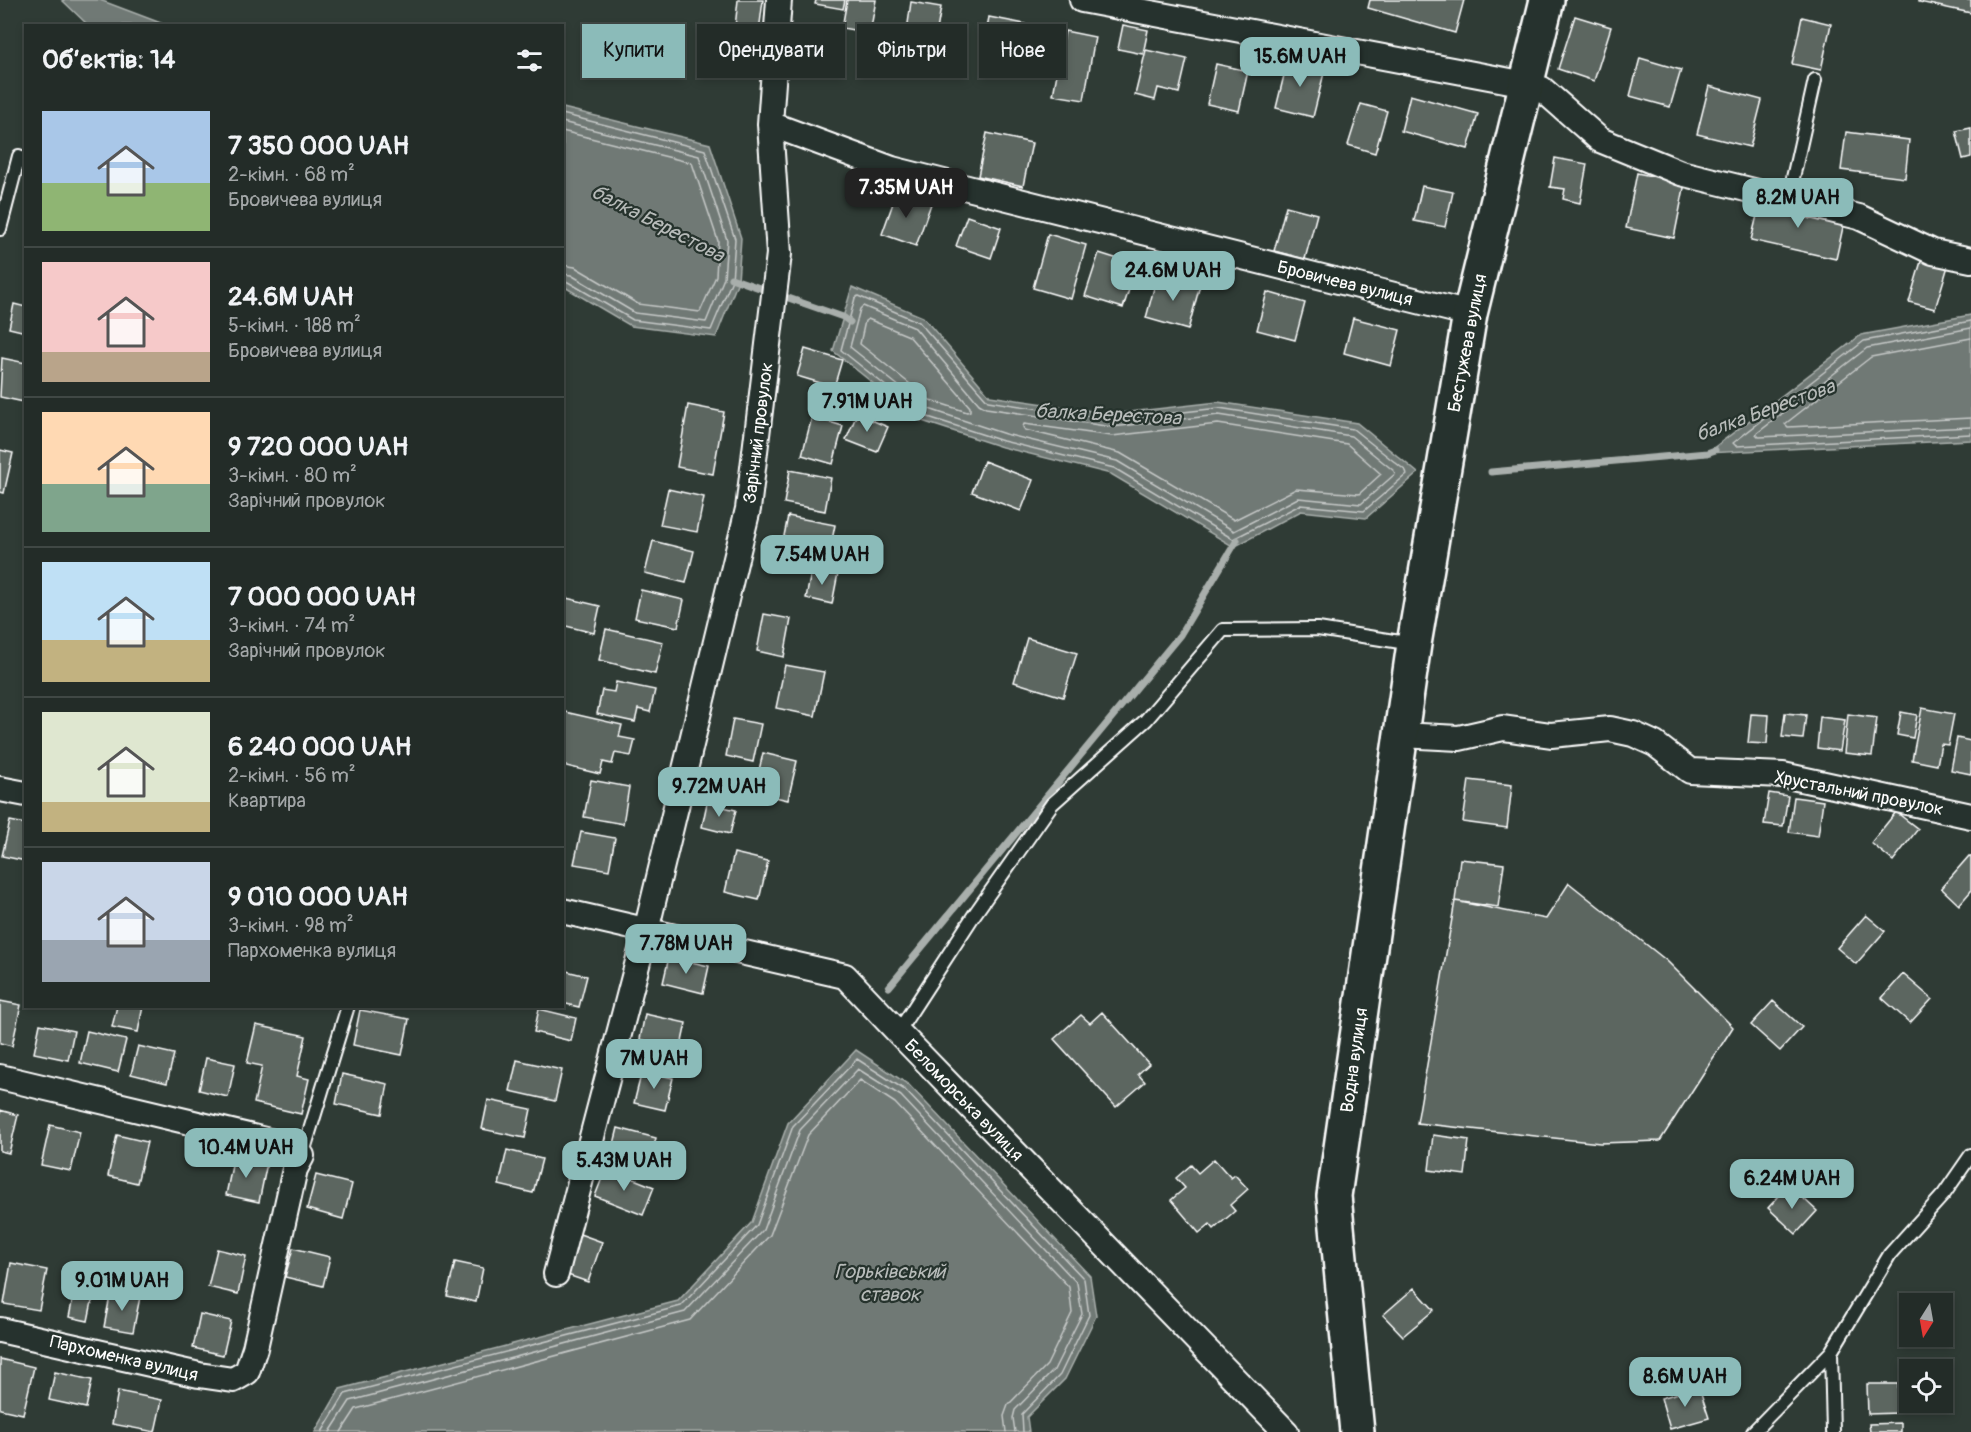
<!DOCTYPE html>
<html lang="uk">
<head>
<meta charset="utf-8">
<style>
	:root { --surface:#232c28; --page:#2f3834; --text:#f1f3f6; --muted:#a3a7a8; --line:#404845; --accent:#8bbbb9 }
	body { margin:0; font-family:Pangolin,sans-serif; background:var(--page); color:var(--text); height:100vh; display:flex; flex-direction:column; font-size:22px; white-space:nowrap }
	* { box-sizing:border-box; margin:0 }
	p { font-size:20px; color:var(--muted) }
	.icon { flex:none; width:33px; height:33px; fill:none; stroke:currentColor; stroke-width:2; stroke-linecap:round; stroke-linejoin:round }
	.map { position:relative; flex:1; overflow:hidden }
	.panel { position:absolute; left:24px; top:24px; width:540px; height:984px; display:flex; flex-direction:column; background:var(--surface); border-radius:0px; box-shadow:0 3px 9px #0003,0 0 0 2px var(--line) }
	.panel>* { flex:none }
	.guide { position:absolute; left:582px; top:24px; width:570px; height:54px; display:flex; gap:12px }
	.needle { width:39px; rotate:191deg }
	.controls { position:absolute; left:1899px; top:1293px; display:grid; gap:12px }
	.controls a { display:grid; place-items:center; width:54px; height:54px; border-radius:0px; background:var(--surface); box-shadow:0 3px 9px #0003,0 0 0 2px var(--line); font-size:30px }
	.price { position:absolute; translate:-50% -51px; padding:0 14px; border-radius:12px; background:var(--accent); color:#111; font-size:20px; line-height:39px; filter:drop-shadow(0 2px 3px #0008) }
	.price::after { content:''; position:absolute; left:50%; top:36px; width:18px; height:14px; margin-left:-9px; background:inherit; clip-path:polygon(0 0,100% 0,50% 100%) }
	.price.selected { background:#222; color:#fff }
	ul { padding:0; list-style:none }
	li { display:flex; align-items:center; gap:18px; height:150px; padding:0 18px }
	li+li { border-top:2px solid var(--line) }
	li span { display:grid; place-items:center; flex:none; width:168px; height:120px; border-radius:0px; color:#555 }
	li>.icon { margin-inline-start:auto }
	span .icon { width:72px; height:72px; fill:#fffc; stroke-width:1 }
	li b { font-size:26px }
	h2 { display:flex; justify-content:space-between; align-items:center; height:72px; padding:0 18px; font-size:26px }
	.pill { padding:0 21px; border-radius:0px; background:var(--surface); box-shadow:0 3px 9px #0003,0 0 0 2px var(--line); font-size:21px; line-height:54px }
	.pill.selected { background:var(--accent); color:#111 }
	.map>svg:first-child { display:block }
</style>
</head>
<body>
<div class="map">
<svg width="1971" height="1432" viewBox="0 0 1971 1432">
	<rect width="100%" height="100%" fill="#2f3b35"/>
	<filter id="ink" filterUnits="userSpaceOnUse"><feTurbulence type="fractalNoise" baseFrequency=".0167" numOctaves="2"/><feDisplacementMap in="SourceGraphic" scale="12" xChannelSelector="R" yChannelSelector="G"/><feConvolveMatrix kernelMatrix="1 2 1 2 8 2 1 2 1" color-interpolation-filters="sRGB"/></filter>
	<g filter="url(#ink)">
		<!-- water -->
		<path fill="#707975" stroke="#a9afac" stroke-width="1.5" d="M 62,0 L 100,0 L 166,25 L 88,25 Z
			M 563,108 L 710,144 L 741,238 L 738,281 L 716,337 L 631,326 L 563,286 Z
			M 852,287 L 923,317 L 990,396 L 1112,414 L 1218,402 L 1357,423 L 1418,473 L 1366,518 L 1301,511 L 1234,547 L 1111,474 L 1002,447 L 919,420 L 833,351 Z
			M 1971,315 L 1971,440 L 1707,453 L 1861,335 Z
			M 856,1050 L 909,1085 L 1090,1276 L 1096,1316 L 1065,1379 L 1027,1417 L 1029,1432 L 315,1432 L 340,1389 L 678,1301 L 752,1222 L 788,1123 Z"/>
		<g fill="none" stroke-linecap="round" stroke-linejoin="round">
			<!-- shore -->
			<path stroke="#c6c9c8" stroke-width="1.5" d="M 562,114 L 705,150 L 735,239 L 732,280 L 711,330 L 633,320 L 568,282 L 562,281
				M 562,122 L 699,156 L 727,240 L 724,278 L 706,322 L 635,313 L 571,275 L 562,274
				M 562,131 L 692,163 L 718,241 L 716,276 L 700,312 L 638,304 L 575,267 L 562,265
				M 858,296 L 919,322 L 988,401 L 1112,420 L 1219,408 L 1353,429 L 1406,471 L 1407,474 L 1364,511 L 1300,505 L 1233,539 L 1114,468 L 1003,441 L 922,415 L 841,350 L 855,298 Z
				M 863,306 L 915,328 L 979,404 L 986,408 L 1112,427 L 1219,415 L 1351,436 L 1394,471 L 1395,474 L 1361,504 L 1298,498 L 1234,531 L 1117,461 L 1005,434 L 926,408 L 850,347 L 860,309 Z
				M 868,319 L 909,336 L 970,407 L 970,411 L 967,412 L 930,400 L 860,344 L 865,321 Z
				M 1971,321 L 1864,341 L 1733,443 L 1736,446 L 1971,434
				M 1971,328 L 1867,348 L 1756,434 L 1759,437 L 1971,427
				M 1971,338 L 1871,357 L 1785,424 L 1788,427 L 1971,418
				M 1024,424 L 1112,436 L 1218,424 L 1347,444 L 1381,474 L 1359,494 L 1296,489 L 1234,520 L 1120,453 L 1025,430 L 1023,427 Z
				M 322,1432 L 345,1394 L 681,1306 L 757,1225 L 793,1126 L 857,1059 L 905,1090 L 1084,1279 L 1089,1315 L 1060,1375 L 1022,1414 L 1023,1432
				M 330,1432 L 350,1401 L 685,1312 L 763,1230 L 800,1130 L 858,1069 L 901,1096 L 1077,1283 L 1082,1314 L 1054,1370 L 1015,1410 L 1013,1418 L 1015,1432
				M 341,1432 L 356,1409 L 690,1320 L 770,1235 L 808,1135 L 860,1080 L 895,1103 L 1069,1287 L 1072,1313 L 1047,1365 L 1008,1405 L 1004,1416 L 1006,1432"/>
			<!-- stream -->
			<path stroke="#a9afac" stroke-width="7" d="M 731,278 L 843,317 L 850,322
				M 1491,472 L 1707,453 L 1715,450
				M 889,987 L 1180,635 L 1237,540"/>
		</g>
		<!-- building -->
		<path fill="#5b6661" stroke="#fff" stroke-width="1.5" d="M 738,0 L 763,0 L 758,39 L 734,36 Z
			M 816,0 L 845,0 L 843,9 L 815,4 Z
			M 847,0 L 876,0 L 870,33 L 842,28 Z
			M 1370,0 L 1464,0 L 1455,33 L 1368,8 Z
			M 1919,0 L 1971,0 L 1971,13 L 1919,2 Z
			M 911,2 L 941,7 L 936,36 L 907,31 Z
			M 1575,16 L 1611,27 L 1594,81 L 1558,69 Z
			M 989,17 L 1025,24 L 1019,56 L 983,49 Z
			M 1802,17 L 1831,24 L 1821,70 L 1792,64 Z
			M 1123,25 L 1148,30 L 1143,54 L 1118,49 Z
			M 1065,31 L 1095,37 L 1084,100 L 1053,95 Z
			M 1146,50 L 1187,59 L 1179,93 L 1158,88 L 1155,100 L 1135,95 Z
			M 1640,58 L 1681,70 L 1670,107 L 1630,96 Z
			M 1288,59 L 1325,69 L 1313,117 L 1276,108 Z
			M 1216,64 L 1248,71 L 1239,111 L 1207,104 Z
			M 1709,86 L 1762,100 L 1750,147 L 1697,134 Z
			M 1410,95 L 1478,114 L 1468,149 L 1401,131 Z
			M 1361,104 L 1387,111 L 1375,153 L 1348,145 Z
			M 1971,128 L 1971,157 L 1963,159 L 1956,131 Z
			M 1846,132 L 1909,140 L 1905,178 L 1841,170 Z
			M 987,133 L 1032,143 L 1023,186 L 978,176 Z
			M 1555,158 L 1587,164 L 1580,203 L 1563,199 L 1565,189 L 1550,187 Z
			M 1637,173 L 1685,183 L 1674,238 L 1626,228 Z
			M 1422,186 L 1453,192 L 1445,227 L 1414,221 Z
			M 897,192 L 931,204 L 916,246 L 882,234 Z
			M 1761,199 L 1845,218 L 1836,259 L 1751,240 Z
			M 1286,206 L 1317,214 L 1305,259 L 1274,251 Z
			M 967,216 L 1001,228 L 991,258 L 956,246 Z
			M 1048,234 L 1086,245 L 1071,299 L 1033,288 Z
			M 1099,253 L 1137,265 L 1123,308 L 1085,296 Z
			M 1922,258 L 1948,266 L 1935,309 L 1909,302 Z
			M 1158,273 L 1200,285 L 1188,330 L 1146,318 Z
			M 1267,292 L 1305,303 L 1295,340 L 1257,330 Z
			M 14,304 L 26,307 L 26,332 L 9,328 Z
			M 1353,318 L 1400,330 L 1391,366 L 1344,353 Z
			M 805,349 L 842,360 L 834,387 L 797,376 Z
			M 2,358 L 26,363 L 24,402 L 0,397 Z
			M 688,405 L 724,412 L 713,474 L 677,467 Z
			M 857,414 L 888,427 L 877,452 L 846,440 Z
			M 812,417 L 843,426 L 833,464 L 802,455 Z
			M 0,450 L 13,453 L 4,493 L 0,492 Z
			M 984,461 L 1033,480 L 1021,511 L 972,492 Z
			M 790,470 L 831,478 L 825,511 L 784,503 Z
			M 668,489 L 704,497 L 697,532 L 660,525 Z
			M 788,516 L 835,525 L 830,550 L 783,541 Z
			M 653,541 L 694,551 L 686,583 L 645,573 Z
			M 812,568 L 838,573 L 832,604 L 806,598 Z
			M 641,590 L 684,600 L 678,627 L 635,618 Z
			M 562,597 L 600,606 L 594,633 L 562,625 Z
			M 764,614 L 791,619 L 784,657 L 757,651 Z
			M 606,629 L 663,642 L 655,674 L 599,660 Z
			M 1027,638 L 1077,653 L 1063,697 L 1014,682 Z
			M 785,665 L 824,672 L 815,716 L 776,708 Z
			M 616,682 L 655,690 L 650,712 L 638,709 L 635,722 L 597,714 L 602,690 L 614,692 Z
			M 1922,708 L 1954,714 L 1948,745 L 1941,744 L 1937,765 L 1912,760 Z
			M 565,712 L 622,725 L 619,737 L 635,740 L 631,756 L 615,753 L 612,764 L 603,762 L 600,774 L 562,765 L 562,721 Z
			M 1901,712 L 1917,715 L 1913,738 L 1897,735 Z
			M 1785,713 L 1806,715 L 1803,739 L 1782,737 Z
			M 1751,714 L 1769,715 L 1767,744 L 1748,743 Z
			M 1848,714 L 1877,718 L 1872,756 L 1844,753 Z
			M 1820,717 L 1845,720 L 1840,751 L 1817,748 Z
			M 733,719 L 761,724 L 753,762 L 726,756 Z
			M 1957,738 L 1971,741 L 1971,774 L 1951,770 Z
			M 763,753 L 797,761 L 788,800 L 754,792 Z
			M 591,780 L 629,787 L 623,824 L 584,817 Z
			M 1469,780 L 1512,785 L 1507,828 L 1463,822 Z
			M 1769,793 L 1788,796 L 1783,826 L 1764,824 Z
			M 1794,797 L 1823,801 L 1818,836 L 1789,832 Z
			M 707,803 L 736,810 L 730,834 L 702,827 Z
			M 1896,812 L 1918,829 L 1893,861 L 1871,843 Z
			M 10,821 L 26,824 L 26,861 L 2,856 Z
			M 581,832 L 615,838 L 609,870 L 574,864 Z
			M 734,853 L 768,861 L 759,900 L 725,892 Z
			M 1969,856 L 1971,857 L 1971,891 L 1959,905 L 1941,888 Z
			M 1460,859 L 1504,864 L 1498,907 L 1455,901 Z
			M 1569,883 L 1667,961 L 1733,1027 L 1660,1141 L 1600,1143 L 1417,1123 L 1455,901 L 1546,919 Z
			M 1866,915 L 1885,931 L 1856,964 L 1837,948 Z
			M 669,957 L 709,966 L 703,993 L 663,983 Z
			M 562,970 L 587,976 L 579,1007 L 562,1003 Z
			M 1903,974 L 1932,999 L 1910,1023 L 1882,998 Z
			M 0,1001 L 21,1005 L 12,1046 L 0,1043 Z
			M 1773,1001 L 1802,1027 L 1780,1051 L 1751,1025 Z
			M 117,1006 L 143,1006 L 138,1032 L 112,1027 Z
			M 539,1009 L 576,1018 L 571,1041 L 534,1032 Z
			M 360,1010 L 409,1019 L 402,1055 L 353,1045 Z
			M 1102,1012 L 1149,1064 L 1138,1074 L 1145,1082 L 1116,1107 L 1054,1039 L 1081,1015 L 1090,1023 Z
			M 645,1014 L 686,1023 L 677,1065 L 643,1058 L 647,1041 L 640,1039 Z
			M 40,1024 L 74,1031 L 68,1060 L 34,1053 Z
			M 256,1025 L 306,1036 L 297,1076 L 309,1079 L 301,1114 L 254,1103 L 262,1066 L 247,1063 Z
			M 87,1031 L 126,1040 L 118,1072 L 80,1063 Z
			M 138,1046 L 174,1054 L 167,1083 L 131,1074 Z
			M 206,1058 L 235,1064 L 228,1097 L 199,1090 Z
			M 517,1060 L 562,1070 L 555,1101 L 510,1091 Z
			M 642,1071 L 673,1078 L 665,1110 L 634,1103 Z
			M 342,1074 L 388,1084 L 382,1114 L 336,1104 Z
			M 488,1100 L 531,1109 L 525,1138 L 482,1129 Z
			M 0,1110 L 18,1115 L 9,1153 L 0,1151 Z
			M 50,1125 L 80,1132 L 71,1171 L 41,1165 Z
			M 618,1128 L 656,1138 L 649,1165 L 611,1156 Z
			M 117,1135 L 147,1142 L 137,1183 L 108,1176 Z
			M 1433,1135 L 1469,1140 L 1465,1175 L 1429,1170 Z
			M 507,1150 L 542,1159 L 533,1193 L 499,1185 Z
			M 234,1156 L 267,1163 L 259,1202 L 226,1195 Z
			M 1214,1159 L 1231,1178 L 1235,1175 L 1248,1189 L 1230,1205 L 1235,1211 L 1214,1229 L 1210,1224 L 1199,1233 L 1171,1200 L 1185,1188 L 1176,1178 L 1191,1165 L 1198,1173 Z
			M 606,1168 L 654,1187 L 643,1215 L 595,1196 Z
			M 316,1175 L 352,1184 L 343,1219 L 307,1209 Z
			M 1789,1185 L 1817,1211 L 1796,1234 L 1768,1208 Z
			M 577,1233 L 602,1242 L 588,1282 L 562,1273 Z
			M 293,1248 L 330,1257 L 323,1286 L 285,1277 Z
			M 217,1249 L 246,1256 L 238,1294 L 208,1287 Z
			M 455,1262 L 483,1268 L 476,1302 L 447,1296 Z
			M 11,1263 L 47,1270 L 39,1310 L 4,1304 Z
			M 77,1278 L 96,1282 L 88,1321 L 69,1317 Z
			M 1414,1288 L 1434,1310 L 1403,1336 L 1383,1315 Z
			M 111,1291 L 140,1297 L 133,1332 L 104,1327 Z
			M 200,1314 L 231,1321 L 223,1355 L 193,1348 Z
			M 0,1359 L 34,1367 L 23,1414 L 0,1409 Z
			M 55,1372 L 92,1380 L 86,1408 L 49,1400 Z
			M 1867,1384 L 1898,1384 L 1899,1413 L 1868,1414 Z
			M 1699,1387 L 1709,1418 L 1670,1429 L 1661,1398 Z
			M 118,1391 L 162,1400 L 155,1432 L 112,1424 Z
			M 1901,1423 L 1901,1432 L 1870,1432 L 1869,1424 Z"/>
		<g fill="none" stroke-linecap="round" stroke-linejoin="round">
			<!-- lane casing -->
			<g stroke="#fff" stroke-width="16">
				<path id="lane" d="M 1788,200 L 1815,80
					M 0,229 L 19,156
					M 898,1032 L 974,915 L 1052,804 L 1146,720 L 1223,630 L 1318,629 L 1413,644
					M 302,1156 L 348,1006
					M 1831,1352 L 1833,1432
					M 1753,1432 L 1831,1352 L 1890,1254 L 1944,1194 L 1971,1155"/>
			</g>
			<!-- street casing -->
			<g stroke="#fff" stroke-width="28">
				<path id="street" d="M 1082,0 L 1526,84 L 1542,89 L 1600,140 L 1681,173 L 1859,217 L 1933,252 L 1971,260
					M 770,124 L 892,169 L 1470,314
					M 1401,735 L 1459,738 L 1503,728 L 1551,735 L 1610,729 L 1633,734 L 1655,744 L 1690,771 L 1783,775 L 1971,816
					M 0,789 L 26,794
					M 562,911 L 845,976 L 898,1032 L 1286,1432
					M 0,1077 L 282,1144 L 302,1156 L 295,1169 L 255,1348 L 247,1372 L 233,1380 L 199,1375 L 0,1330
					M 556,1274 L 646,931 L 748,509 L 779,254 L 770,124 L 779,0"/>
			</g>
			<!-- secondary casing -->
			<g stroke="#fff" stroke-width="38">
				<path id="secondary" d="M 1357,1432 L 1334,1196 L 1414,644 L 1470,314 L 1547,0"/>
			</g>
			<!-- lane -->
			<use href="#lane" stroke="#26332d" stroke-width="12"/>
			<!-- street -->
			<use href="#street" stroke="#26332d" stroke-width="24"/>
			<!-- secondary -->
			<use href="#secondary" stroke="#26332d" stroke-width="33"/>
		</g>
	</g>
	<g text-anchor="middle" stroke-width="4.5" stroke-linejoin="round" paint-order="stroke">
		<!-- street labels -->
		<g font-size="18" fill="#fff" stroke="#26332d">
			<text transform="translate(1345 283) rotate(14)" y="6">Бровичева вулиця</text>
			<text transform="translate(1467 343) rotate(-79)" y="6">Бестужева вулиця</text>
			<text transform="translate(758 433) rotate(-83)" y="6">Зарічний провулок</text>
			<text transform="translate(1859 793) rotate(11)" y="6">Хрустальний провулок</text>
			<text transform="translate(1354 1060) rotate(-82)" y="6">Водна вулиця</text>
			<text transform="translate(964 1100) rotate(46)" y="6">Беломорська вулиця</text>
			<text transform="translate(124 1358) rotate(13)" y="6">Пархоменка вулиця</text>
		</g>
		<!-- water labels -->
		<g font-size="20" font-style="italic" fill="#b8bcba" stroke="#26332d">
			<text transform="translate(658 223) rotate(27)" y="7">балка Берестова</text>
			<text transform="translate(1765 410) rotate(-20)" y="7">балка Берестова</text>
			<text transform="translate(1108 414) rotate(3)" y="7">балка Берестова</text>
			<text x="890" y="1278">Горьківський<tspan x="890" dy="23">ставок</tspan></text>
		</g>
	</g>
</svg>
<div class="controls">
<a><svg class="needle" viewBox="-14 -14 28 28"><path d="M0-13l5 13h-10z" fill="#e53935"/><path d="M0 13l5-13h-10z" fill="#a3a7a8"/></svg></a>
<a><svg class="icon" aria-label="locate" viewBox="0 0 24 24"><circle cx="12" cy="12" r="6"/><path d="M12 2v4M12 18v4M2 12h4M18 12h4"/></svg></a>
</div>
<b class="price" style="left:1300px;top:88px">15.6M UAH</b>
<b class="price selected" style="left:906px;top:219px">7.35M UAH</b>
<b class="price" style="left:1798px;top:229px">8.2M UAH</b>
<b class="price" style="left:1173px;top:302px">24.6M UAH</b>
<b class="price" style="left:867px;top:433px">7.91M UAH</b>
<b class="price" style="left:822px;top:586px">7.54M UAH</b>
<b class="price" style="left:719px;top:818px">9.72M UAH</b>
<b class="price" style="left:686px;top:975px">7.78M UAH</b>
<b class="price" style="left:654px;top:1090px">7M UAH</b>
<b class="price" style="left:246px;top:1179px">10.4M UAH</b>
<b class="price" style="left:624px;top:1192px">5.43M UAH</b>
<b class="price" style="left:1792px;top:1210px">6.24M UAH</b>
<b class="price" style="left:122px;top:1312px">9.01M UAH</b>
<b class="price" style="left:1685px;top:1408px">8.6M UAH</b>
<div class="guide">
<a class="pill selected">Купити</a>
<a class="pill">Орендувати</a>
<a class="pill">Фільтри</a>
<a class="pill">Нове</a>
</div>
<section class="panel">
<h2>Об’єктів: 14<svg class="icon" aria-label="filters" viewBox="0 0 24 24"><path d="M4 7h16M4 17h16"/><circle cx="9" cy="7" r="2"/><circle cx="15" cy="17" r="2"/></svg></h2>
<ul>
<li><span style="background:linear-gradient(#a9c7e8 60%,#8fb573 0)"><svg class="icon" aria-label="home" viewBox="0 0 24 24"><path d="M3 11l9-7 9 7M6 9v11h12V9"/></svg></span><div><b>7 350 000 UAH</b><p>2-кімн. · 68 m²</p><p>Бровичева вулиця</p></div></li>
<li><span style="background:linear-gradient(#f6c9c9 75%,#b9a48a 0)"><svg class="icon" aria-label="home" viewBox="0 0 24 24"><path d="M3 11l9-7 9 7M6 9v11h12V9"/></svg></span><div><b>24.6M UAH</b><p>5-кімн. · 188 m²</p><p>Бровичева вулиця</p></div></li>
<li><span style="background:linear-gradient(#ffd9b3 60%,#7fa58c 0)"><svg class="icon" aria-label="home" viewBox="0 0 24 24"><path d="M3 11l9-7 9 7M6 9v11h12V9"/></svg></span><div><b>9 720 000 UAH</b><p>3-кімн. · 80 m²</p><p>Зарічний провулок</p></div></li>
<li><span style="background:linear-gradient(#bfe0f5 65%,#c2b280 0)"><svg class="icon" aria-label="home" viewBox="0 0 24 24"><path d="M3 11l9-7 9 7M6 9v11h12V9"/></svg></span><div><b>7 000 000 UAH</b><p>3-кімн. · 74 m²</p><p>Зарічний провулок</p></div></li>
<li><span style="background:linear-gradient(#dfe7d0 75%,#c2b280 0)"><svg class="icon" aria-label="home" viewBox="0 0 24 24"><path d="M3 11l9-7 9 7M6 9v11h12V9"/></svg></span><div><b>6 240 000 UAH</b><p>2-кімн. · 56 m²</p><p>Квартира</p></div></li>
<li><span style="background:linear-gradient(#c9d6e8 65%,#9aa5b1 0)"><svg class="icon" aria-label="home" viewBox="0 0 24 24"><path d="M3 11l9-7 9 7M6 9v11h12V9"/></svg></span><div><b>9 010 000 UAH</b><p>3-кімн. · 98 m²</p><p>Пархоменка вулиця</p></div></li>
</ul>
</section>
</div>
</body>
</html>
